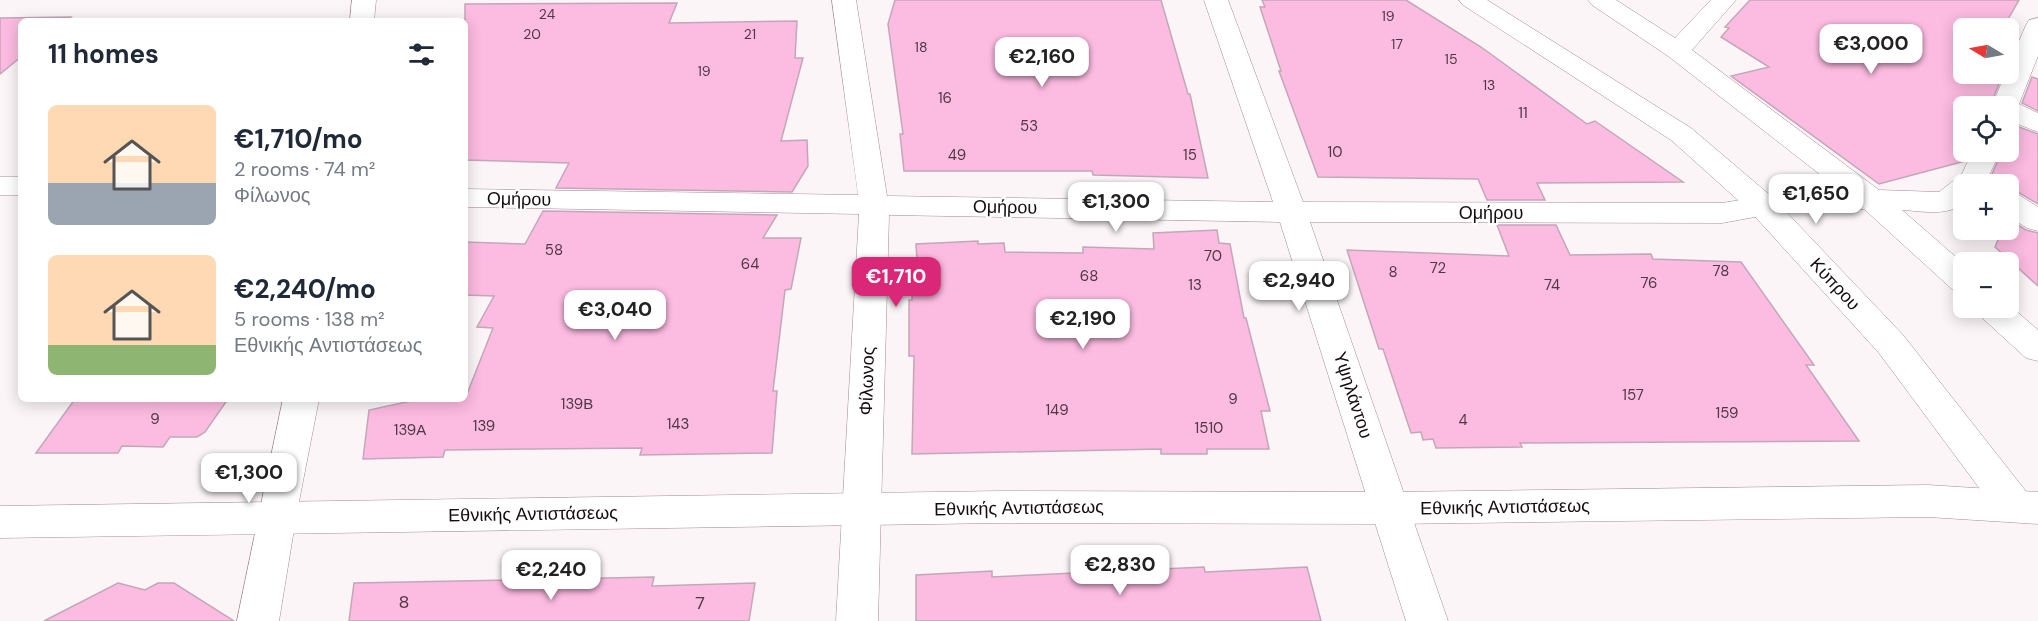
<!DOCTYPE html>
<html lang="en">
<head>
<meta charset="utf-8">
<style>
	:root { --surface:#fff; --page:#f6f6f7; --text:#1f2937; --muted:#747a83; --accent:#db2777 }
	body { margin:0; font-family:"DM Sans",sans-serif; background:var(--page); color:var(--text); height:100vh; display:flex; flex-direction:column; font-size:22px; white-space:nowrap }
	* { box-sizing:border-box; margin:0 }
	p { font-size:20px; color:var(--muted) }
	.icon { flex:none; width:33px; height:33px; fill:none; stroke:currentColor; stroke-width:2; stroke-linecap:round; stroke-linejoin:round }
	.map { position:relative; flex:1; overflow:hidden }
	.side { position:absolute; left:18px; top:18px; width:450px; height:384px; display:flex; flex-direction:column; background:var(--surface); border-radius:9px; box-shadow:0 3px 15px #0003 }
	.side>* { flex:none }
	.needle { width:39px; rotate:280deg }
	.tools { position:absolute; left:1953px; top:18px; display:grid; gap:12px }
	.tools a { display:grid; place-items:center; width:66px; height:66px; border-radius:9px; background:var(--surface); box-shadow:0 3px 15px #0003; font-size:30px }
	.price { position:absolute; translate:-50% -51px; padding:0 14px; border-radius:12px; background:#fff; color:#222; font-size:20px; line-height:39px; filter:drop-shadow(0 2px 3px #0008) }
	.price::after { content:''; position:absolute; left:50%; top:36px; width:18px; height:14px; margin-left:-9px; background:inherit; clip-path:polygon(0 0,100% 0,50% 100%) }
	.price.active { background:var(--accent); color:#fff }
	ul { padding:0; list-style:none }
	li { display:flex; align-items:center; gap:18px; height:150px; padding:0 30px }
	li span { display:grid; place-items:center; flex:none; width:168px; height:120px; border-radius:9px; color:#555 }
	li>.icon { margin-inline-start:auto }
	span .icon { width:72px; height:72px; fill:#fffc; stroke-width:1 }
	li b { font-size:26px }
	h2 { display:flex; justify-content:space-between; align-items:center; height:72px; padding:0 30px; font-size:26px }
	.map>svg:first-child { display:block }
</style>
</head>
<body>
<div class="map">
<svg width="2038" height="621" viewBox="0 0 2038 621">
	<rect width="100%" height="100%" fill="#fbf5f8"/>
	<!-- building -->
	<path fill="#fcbbe1" stroke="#c4a7b7" stroke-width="1.5" d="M 895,0 L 1161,0 L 1188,94 L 1190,94 L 1208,178 L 1093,175 L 1092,171 L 904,171 L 900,134 L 903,134 L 888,24 Z
		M 1262,0 L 1406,0 L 1481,47 L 1587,124 L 1595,121 L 1683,182 L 1537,183 L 1545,200 L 1487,200 L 1478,179 L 1318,177 L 1279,71 L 1281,71 L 1260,7 L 1265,7 Z
		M 1750,0 L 2019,0 L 2003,28 L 1964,28 L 1964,74 L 2003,74 L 1990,106 L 1964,106 L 1964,152 L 1970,152 L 1965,161 L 1879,184 L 1731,76 L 1769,67 L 1721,37 L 1729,28 L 1725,27 Z
		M 677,3 L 669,23 L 797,21 L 795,58 L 803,58 L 781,141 L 807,140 L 808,166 L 792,192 L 556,188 L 569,163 L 465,160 L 465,4 Z
		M 71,17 L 67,21 L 21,21 L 21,57 L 0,74 L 0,18 Z
		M 2032,77 L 2038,79 L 2038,111 L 2022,103 Z
		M 2008,123 L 2038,134 L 2038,204 L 1991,176 L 2002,152 L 2008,152 Z
		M 543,211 L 777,215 L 763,238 L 801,238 L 791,289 L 785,290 L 773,391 L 777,391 L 772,453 L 640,455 L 642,448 L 445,450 L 443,457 L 363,459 L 369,410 L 420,399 L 465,399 L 493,328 L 477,327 L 494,296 L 465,295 L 465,242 L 525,244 Z
		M 2008,219 L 2026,230 L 2038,233 L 2038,286 L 1995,247 L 2002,230 L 2008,230 Z
		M 1497,225 L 1556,225 L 1570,255 L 1651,254 L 1653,259 L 1741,262 L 1814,365 L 1806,365 L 1859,441 L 1520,443 L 1522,447 L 1436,448 L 1433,439 L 1423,440 L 1421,432 L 1411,433 L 1383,349 L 1379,349 L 1347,250 L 1509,256 Z
		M 1217,230 L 1219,243 L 1230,244 L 1244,318 L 1246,318 L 1270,411 L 1261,411 L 1269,449 L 1207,449 L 1207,454 L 1161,454 L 1161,449 L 912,454 L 914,356 L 909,356 L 909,300 L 912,300 L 913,260 L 917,260 L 916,244 L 978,241 L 978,244 L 1004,243 L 1005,252 L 1083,253 L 1083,247 L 1154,249 L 1153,233 Z
		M 75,399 L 228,399 L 205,432 L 197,437 L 170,437 L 163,447 L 122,446 L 118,453 L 36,453 Z
		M 1204,567 L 1205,572 L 1307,567 L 1321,621 L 916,621 L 916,575 L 992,571 L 992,577 Z
		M 654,577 L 652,586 L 755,583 L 749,621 L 349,621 L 354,583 Z
		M 118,583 L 145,590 L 158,583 L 174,583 L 234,621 L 44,621 Z"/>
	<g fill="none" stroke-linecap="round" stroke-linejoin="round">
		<!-- minor casing -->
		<g stroke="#a48998" stroke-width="1">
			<path id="minor" d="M 352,0 L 376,0 L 374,21 L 350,21 Z
				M 832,0 L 856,0 L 887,196 L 1273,202 L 1204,0 L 1228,0 L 1303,202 L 1722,203 L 1777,194 L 1840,190 L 1668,56 L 1592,5 L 1588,0 L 1616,0 L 1675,38 L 1711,0 L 1736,0 L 1692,50 L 1879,190 L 1939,192 L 1962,174 L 1972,152 L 2000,152 L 1985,184 L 1964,184 L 1964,203 C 1947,217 1922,211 1902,210 L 1964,264 L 1964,293 L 1953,290 L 1864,209 L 1777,213 L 1722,223 L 1310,222 L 1448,621 L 1406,621 L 1280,222 L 889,215 L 878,621 L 836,621 L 859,214 L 465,207 L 465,189 L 858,195 Z
				M 2038,18 L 2038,56 L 2019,104 L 2038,113 L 2038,132 L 2008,120 L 2008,106 L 1992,106 L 2005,74 L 2008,74 L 2008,66 L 2026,25 L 2029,20 Z
				M 0,177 L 21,177 L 21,195 L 0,195 Z
				M 2008,193 L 2019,195 L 2038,207 L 2038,231 L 2027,228 L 2008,216 Z
				M 2008,304 L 2038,330 L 2038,361 L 2026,358 L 1980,316 L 1976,308 L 2008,308 Z
				M 283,399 L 319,399 L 296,517 L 279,621 L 237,621 Z"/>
		</g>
		<!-- tertiary casing -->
		<g stroke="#a48998" stroke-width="1">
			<path id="tertiary" d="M 1459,0 L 1487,0 L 1691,128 L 1771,196 L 1903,335 L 2028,494 L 2033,505 L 2028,516 L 2014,521 L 2000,516 L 1879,353 L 1749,210 L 1671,140 L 1463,5 Z"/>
		</g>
		<!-- primary casing -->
		<g stroke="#a48998" stroke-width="1">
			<path id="primary" d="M 1928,485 L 2038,492 L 2038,524 L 1928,517 L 1391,524 L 1002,523 L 0,538 L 0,506 L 1002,491 L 1391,492 Z"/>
		</g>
		<!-- minor -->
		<use href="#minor" fill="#fff" fill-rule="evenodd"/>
		<!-- tertiary -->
		<use href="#tertiary" fill="#fff" fill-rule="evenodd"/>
		<!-- primary -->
		<use href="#primary" fill="#fff" fill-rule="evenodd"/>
	</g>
	<g text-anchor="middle" stroke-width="4.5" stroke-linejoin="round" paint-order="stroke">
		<!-- far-number labels -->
		<g font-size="14" fill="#4f3845">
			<text x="547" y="19">24</text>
			<text x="1388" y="21">19</text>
			<text x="532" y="39">20</text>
			<text x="750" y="39">21</text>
			<text x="1397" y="49">17</text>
			<text x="921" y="52">18</text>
			<text x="1451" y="64">15</text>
			<text x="704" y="76">19</text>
			<text x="1489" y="90">13</text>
		</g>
		<!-- number labels -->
		<g font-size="15" fill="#4f3845">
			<text x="945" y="103">16</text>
			<text x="1523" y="118">11</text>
			<text x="1029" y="131">53</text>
			<text x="1335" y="157">10</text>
			<text x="957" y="160">49</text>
			<text x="1190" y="160">15</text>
			<text x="554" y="255">58</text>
			<text x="1213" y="261">70</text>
			<text x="750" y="269">64</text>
			<text x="1438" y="273">72</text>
			<text x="1721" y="276">78</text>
			<text x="1393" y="277">8</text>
			<text x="1089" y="281">68</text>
			<text x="1649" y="288">76</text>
			<text x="1195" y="290">13</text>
			<text x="1552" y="290">74</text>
			<text x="1633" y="400">157</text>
			<text x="1233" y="404">9</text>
			<text x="577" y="409">139Β</text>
			<text x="1057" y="415">149</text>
			<text x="1727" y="418">159</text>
			<text x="155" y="424">9</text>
			<text x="1463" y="425">4</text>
			<text x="678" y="429">143</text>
			<text x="484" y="431">139</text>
			<text x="1209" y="433">1510</text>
			<text x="410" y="435">139Α</text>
		</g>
		<!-- street labels -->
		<g font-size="18" fill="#150c11" stroke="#fff">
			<text transform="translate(519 199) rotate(1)" y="6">Ομήρου</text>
			<text transform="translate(1005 207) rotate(1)" y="6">Ομήρου</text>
			<text x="1491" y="219">Ομήρου</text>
			<text transform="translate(1835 284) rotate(47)" y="6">Κύπρου</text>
			<text transform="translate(867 381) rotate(-88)" y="6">Φίλωνος</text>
			<text transform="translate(1353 395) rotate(72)" y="6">Υψηλάντου</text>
			<text transform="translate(1505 507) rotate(-1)" y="6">Εθνικής Αντιστάσεως</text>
			<text transform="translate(1019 508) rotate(-1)" y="6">Εθνικής Αντιστάσεως</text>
			<text transform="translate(533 514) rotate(-1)" y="6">Εθνικής Αντιστάσεως</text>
		</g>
		<!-- near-number labels -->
		<g font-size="18" fill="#4f3845">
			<text x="404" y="608">8</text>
			<text x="700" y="609">7</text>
		</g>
	</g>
</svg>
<div class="tools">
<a><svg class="needle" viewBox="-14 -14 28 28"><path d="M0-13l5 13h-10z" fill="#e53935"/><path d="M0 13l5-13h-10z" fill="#747a83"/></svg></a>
<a><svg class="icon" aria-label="locate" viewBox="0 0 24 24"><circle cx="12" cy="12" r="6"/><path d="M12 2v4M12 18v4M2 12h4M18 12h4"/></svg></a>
<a>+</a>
<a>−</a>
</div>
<b class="price" style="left:1871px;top:75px">€3,000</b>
<b class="price" style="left:1042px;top:88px">€2,160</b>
<b class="price" style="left:1816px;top:225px">€1,650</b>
<b class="price" style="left:1116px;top:233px">€1,300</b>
<b class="price active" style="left:896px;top:308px">€1,710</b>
<b class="price" style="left:1299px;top:312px">€2,940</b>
<b class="price" style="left:615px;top:341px">€3,040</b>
<b class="price" style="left:1083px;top:350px">€2,190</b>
<b class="price" style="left:249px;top:504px">€1,300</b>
<b class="price" style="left:1120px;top:596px">€2,830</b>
<b class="price" style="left:551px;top:601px">€2,240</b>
<section class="side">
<h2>11 homes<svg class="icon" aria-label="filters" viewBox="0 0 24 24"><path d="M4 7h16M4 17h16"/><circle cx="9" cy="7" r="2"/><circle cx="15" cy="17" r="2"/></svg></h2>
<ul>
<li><span style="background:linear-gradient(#ffd9b3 65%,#9aa5b1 0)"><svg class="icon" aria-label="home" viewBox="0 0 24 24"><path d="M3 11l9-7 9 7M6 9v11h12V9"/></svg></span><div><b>€1,710/mo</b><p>2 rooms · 74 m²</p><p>Φίλωνος</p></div></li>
<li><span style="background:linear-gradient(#ffd9b3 75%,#8fb573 0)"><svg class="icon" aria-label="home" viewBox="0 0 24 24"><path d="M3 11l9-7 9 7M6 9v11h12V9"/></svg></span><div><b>€2,240/mo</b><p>5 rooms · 138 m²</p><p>Εθνικής Αντιστάσεως</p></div></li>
</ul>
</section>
</div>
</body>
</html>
